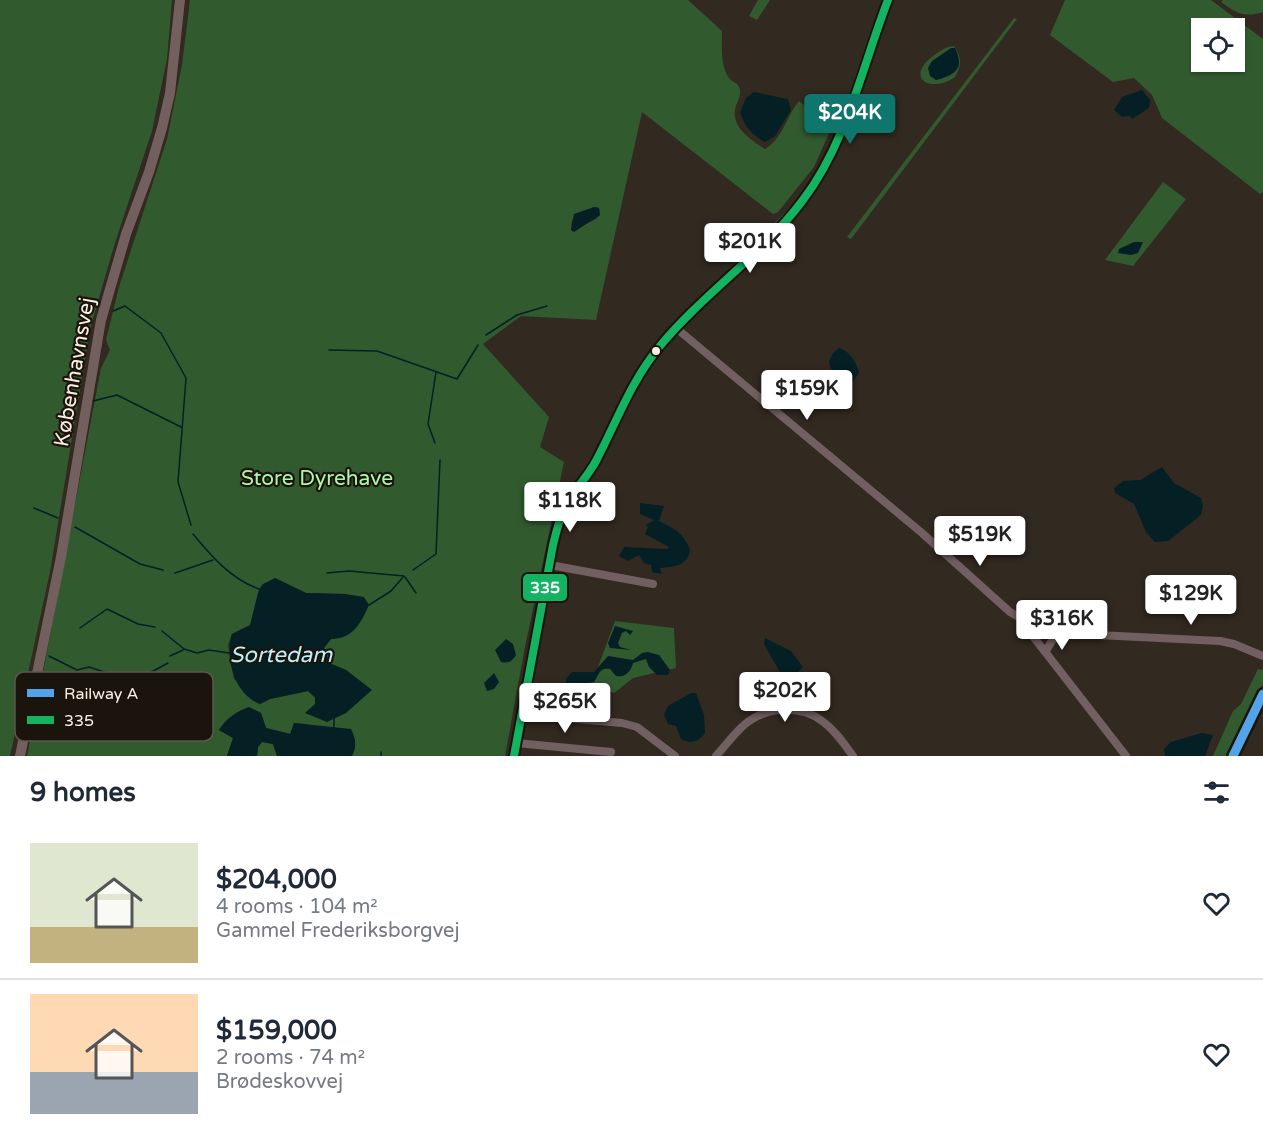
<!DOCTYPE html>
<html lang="en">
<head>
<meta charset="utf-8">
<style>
	:root { --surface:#fff; --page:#f2f2f3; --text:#1f2937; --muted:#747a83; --line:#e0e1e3; --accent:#0f766e }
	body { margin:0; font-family:"Varela Round",sans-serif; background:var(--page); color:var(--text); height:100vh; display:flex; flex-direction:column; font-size:22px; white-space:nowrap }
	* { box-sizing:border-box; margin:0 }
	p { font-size:20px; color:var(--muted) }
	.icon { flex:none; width:33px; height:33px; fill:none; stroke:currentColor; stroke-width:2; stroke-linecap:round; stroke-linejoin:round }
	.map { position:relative; height:756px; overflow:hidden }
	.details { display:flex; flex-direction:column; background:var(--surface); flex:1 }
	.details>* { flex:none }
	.buttons { position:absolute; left:1191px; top:18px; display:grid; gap:12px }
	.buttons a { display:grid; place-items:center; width:54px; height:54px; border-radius:0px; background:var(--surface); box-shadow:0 2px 4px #0004; font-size:30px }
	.price { position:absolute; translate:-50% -51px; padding:0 14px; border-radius:6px; background:#fff; color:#222; font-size:20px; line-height:39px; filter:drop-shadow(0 2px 3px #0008) }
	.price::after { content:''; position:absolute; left:50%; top:36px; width:18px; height:14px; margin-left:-9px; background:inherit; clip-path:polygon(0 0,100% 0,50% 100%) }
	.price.current { background:var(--accent); color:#fff }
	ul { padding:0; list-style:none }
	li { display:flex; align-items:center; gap:18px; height:150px; padding:0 30px }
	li+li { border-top:2px solid var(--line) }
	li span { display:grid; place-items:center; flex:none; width:168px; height:120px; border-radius:0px; color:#555 }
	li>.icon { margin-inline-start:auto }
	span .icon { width:72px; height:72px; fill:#fffc; stroke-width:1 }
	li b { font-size:26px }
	h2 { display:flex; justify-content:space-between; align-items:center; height:72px; padding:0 30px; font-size:26px }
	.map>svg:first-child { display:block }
</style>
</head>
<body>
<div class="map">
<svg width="1263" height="756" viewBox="0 0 1263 756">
	<rect width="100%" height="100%" fill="#322920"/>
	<!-- green -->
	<path fill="#325a2f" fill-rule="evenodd" d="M 0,0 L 172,0 L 167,59 L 152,131 L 114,246 L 90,329 L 50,572 L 10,756 L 0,756 Z
		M 190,0 L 688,0 L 722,31 C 722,46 720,65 729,78 C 732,82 737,82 739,87 C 743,95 736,102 735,110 C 732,128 752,141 765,149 C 784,137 786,117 799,101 L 821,118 L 830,131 L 814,167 L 778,212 L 773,214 L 642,112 L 596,320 L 521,316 L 483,344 L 549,417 L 540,447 L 564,462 L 525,647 L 505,756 L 352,756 L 355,749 L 307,724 L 294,723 L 291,734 L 266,728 L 261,713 L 249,707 C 236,712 226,718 219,730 L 233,738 L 227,756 L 27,756 L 101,368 L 110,350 L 106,340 L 119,287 L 167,139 L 182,65 ZM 594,207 L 599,208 L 600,215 L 596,219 L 580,227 L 571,230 L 572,220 ZM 275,578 L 306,593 L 345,594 L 331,639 L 324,648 L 329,663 L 346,670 L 371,690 L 306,713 L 315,704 L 315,698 L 308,691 L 270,699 L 260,704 L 234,679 L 228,645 L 232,634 L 250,625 Z
		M 758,0 L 770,0 L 757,20 L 749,16 Z
		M 882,0 L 884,0 L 870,35 L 841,126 L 838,127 L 869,35 Z
		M 1065,0 L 1211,0 L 1263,39 L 1263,192 L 1260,194 L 1162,118 L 1152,95 L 1134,78 L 1113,82 L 1050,35 ZM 1234,28 L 1234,62 L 1202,62 L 1202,28 Z
		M 1223,0 L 1263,0 L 1263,12 C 1245,18 1236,13 1221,2 Z
		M 1014,18 L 1017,19 L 851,239 L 847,237 Z
		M 954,46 C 962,58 962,64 955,77 C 931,94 904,78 933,56 C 940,51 945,47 954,46 Z
		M 1163,182 L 1186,199 L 1133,266 L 1105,260 Z
		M 798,199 L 776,228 L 691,308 Z
		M 615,621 L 674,628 L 676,668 L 633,678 L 614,693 L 591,686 Z
		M 1258,669 L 1263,670 L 1263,684 L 1227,756 L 1213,756 L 1233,711 L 1241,704 Z
		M 262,742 L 273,744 L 277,756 L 257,756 L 258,747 Z"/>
	<!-- water -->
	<path fill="#042025" d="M 951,48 L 955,48 C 965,68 956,75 936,80 L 930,76 L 928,68 L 932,61 Z
		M 1142,90 L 1150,100 L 1149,108 L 1132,119 L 1130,116 L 1122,117 L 1114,110 L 1122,97 Z
		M 754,92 L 788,99 L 791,110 L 775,136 L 765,142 C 751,134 745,127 740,112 L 746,98 Z
		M 594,207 L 599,208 L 600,215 L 574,232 L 571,230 L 574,214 Z
		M 1134,242 L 1143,242 L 1138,253 L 1131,255 L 1118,253 L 1119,249 Z
		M 839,348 C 851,352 855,361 859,372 C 855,380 853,383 844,384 L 830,367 L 829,361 L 833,353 Z
		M 1162,467 L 1174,483 L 1201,498 L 1203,506 L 1201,515 L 1168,541 L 1155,542 L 1146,532 L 1134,504 L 1115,493 L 1114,488 L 1123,481 L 1140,480 Z
		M 640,503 L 664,506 L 659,521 C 675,529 683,532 690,550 C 688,566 673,567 660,568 L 662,574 L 652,572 L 651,565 L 644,563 L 639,555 L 628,561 L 619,556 L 624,547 L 667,549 L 669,547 L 645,534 L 648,527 L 646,525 L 654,520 L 640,514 Z
		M 275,578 L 306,593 L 345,594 L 364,597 L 369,605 C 361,623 353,639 331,639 L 324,648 L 329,663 L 346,670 L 372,690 L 346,713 L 327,722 L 305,713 L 315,704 L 315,697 L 308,691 L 270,699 L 260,704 C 235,695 224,658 232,634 L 250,625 L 259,589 L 263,584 Z
		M 615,626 L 633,631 L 630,635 L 626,631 L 622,633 L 618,643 L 620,647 L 631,650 L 610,648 L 608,643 Z
		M 765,638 L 791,651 L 803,667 L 798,672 L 781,674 L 764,644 Z
		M 506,639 L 513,644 L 516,655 C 512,661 509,664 501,662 L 495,650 Z
		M 648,652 L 659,655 L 670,670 L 668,675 L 657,675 L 649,667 L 646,659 L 633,663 C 631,672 624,678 616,676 L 610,669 C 599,667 599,675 594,682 L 588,682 L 581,690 L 571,693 L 565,690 L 566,679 L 572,672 L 594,672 L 608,656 L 633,660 L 642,653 Z
		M 494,673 L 499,682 L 494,689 L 487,691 L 484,683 Z
		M 691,693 L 696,693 L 704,715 L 705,733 C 699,741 691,745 681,739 L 676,726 L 668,724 L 664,715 L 668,706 Z
		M 249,707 L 261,713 L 266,728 L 290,734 L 294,723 L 351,729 C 356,739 357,746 352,756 L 277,756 L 273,744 L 262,742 L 258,747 L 257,756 L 227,756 L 233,738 L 219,730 C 227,718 236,712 249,707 Z
		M 1202,733 L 1213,735 L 1205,756 L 1165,756 L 1164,749 L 1171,742 Z"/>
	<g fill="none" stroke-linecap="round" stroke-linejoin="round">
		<!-- stream -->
		<path stroke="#042025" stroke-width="1.5" d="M 113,311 L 125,306 L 161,333 L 186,378 L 178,482 L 191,525
			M 486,335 L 517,315 L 547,306
			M 329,350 L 377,351 L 457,379 L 478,345
			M 93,401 L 117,395 L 181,427
			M 435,443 L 428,424 L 436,372
			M 34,508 L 58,518
			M 75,527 L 140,564 L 163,570
			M 193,534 C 212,557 231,579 259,589
			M 413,570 L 436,554 L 440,460
			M 175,573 L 213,560
			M 327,573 L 349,571 L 404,576
			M 405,577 L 416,593
			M 369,605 L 391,591 L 404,576
			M 80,628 L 107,609 L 138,624 L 155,627
			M 162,631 L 184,649 L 197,653 L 209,650 L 229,653
			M 49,656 L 77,670 L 89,667 L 113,675 L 129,676 L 146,675 L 168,663
			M 170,656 L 183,650
			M 334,717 L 334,727
			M 381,756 L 381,752"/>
		<!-- minor -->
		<path stroke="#725f61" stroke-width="8" d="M 676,328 L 922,533 L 1010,612 L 1036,627 L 1057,633 L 1220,641 L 1234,644 L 1263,656
			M 550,565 L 653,584
			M 1024,620 L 1025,626 L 1126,756
			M 1045,652 L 1057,633
			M 521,714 L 622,723 L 637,727 L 675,756
			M 516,743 L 611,752
			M 514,756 C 523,698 534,640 546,582 C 551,558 554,531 565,508 C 572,491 587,479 595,463 C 601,452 605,440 610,430 C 623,400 641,369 661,345 C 705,293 763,254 804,199 C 848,141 860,66 888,0
			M 716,756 C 725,746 734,734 744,725 C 765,707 800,704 822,721 C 835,730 844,744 853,756"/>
		<!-- major -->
		<path stroke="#735f5d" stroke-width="10" d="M 20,756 L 61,557 L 101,320 L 126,234 L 149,172 L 162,128 L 170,93 L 180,0"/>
		<!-- bus-1 casing -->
		<g stroke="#1b140c" stroke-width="12">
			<path id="bus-1" d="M 514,756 L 553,545 C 557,529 561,512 570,498 C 579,485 589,474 596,461 C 617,421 631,381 660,346 C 704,293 762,255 803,200 C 847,142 862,67 888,0"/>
		</g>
		<!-- bus-1 -->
		<use href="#bus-1" stroke="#13b361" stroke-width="8"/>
		<!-- rail-1 casing -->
		<g stroke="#1b140c" stroke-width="14">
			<path id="rail-1" d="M 1233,756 L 1263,694"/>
		</g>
		<!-- rail-1 -->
		<use href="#rail-1" stroke="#53a3e8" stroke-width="9"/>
	</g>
	<!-- markers -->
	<circle fill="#fbefe4" stroke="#1b140c" stroke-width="2" cx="656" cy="351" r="5"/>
	<g text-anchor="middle" stroke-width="4.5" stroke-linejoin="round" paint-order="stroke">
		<!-- street labels -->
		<g font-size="21" fill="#fbefe4" stroke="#1b140c">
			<text transform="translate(74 372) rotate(-80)" y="7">Københavnsvej</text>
		</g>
		<!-- park labels -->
		<g font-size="21" fill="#abf9a7" stroke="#1b140c">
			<text x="317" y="485">Store Dyrehave</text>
		</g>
		<!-- water labels -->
		<g font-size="22" font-style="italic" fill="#bdeefb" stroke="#1b140c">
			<text x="281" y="662">Sortedam</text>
		</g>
	</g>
	<!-- legend -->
	<rect x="15" y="672" width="198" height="69" rx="9" fill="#1b140c" stroke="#5e564d" stroke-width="1.5"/>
	<rect x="27" y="689" width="27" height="8" fill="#53a3e8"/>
	<rect x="27" y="716" width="27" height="8" fill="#13b361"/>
	<g font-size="16" fill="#fbefe4">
		<text x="64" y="699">Railway A</text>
		<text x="64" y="726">335</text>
	</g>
	<rect stroke="#1b140c" stroke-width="2" x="522" y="573" width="46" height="29" rx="6" fill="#13b361"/>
	<g font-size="16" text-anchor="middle" font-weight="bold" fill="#fff">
		<text x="545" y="593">335</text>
	</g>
</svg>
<div class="buttons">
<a><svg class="icon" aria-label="locate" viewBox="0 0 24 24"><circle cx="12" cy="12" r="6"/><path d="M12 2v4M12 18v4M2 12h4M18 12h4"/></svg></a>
</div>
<b class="price current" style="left:850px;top:145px">$204K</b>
<b class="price" style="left:750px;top:274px">$201K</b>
<b class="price" style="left:807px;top:421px">$159K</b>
<b class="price" style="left:570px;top:533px">$118K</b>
<b class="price" style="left:980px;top:567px">$519K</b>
<b class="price" style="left:1191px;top:626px">$129K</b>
<b class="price" style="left:1062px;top:651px">$316K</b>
<b class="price" style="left:785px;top:723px">$202K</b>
<b class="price" style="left:565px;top:734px">$265K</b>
</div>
<section class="details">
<h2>9 homes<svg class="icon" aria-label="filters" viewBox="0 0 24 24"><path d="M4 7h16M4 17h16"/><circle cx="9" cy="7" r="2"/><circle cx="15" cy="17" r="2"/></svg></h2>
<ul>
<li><span style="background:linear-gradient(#dfe7d0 70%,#c2b280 0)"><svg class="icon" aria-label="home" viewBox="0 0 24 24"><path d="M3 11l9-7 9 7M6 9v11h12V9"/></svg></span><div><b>$204,000</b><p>4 rooms · 104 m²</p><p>Gammel Frederiksborgvej</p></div><svg class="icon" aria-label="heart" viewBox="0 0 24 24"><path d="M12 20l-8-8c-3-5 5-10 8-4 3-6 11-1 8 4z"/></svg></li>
<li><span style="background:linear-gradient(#ffd9b3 65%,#9aa5b1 0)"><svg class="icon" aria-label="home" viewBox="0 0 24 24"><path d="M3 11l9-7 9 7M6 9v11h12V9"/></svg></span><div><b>$159,000</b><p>2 rooms · 74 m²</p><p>Brødeskovvej</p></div><svg class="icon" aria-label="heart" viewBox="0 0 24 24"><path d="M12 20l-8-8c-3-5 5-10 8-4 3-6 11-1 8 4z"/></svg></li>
</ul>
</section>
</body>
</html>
